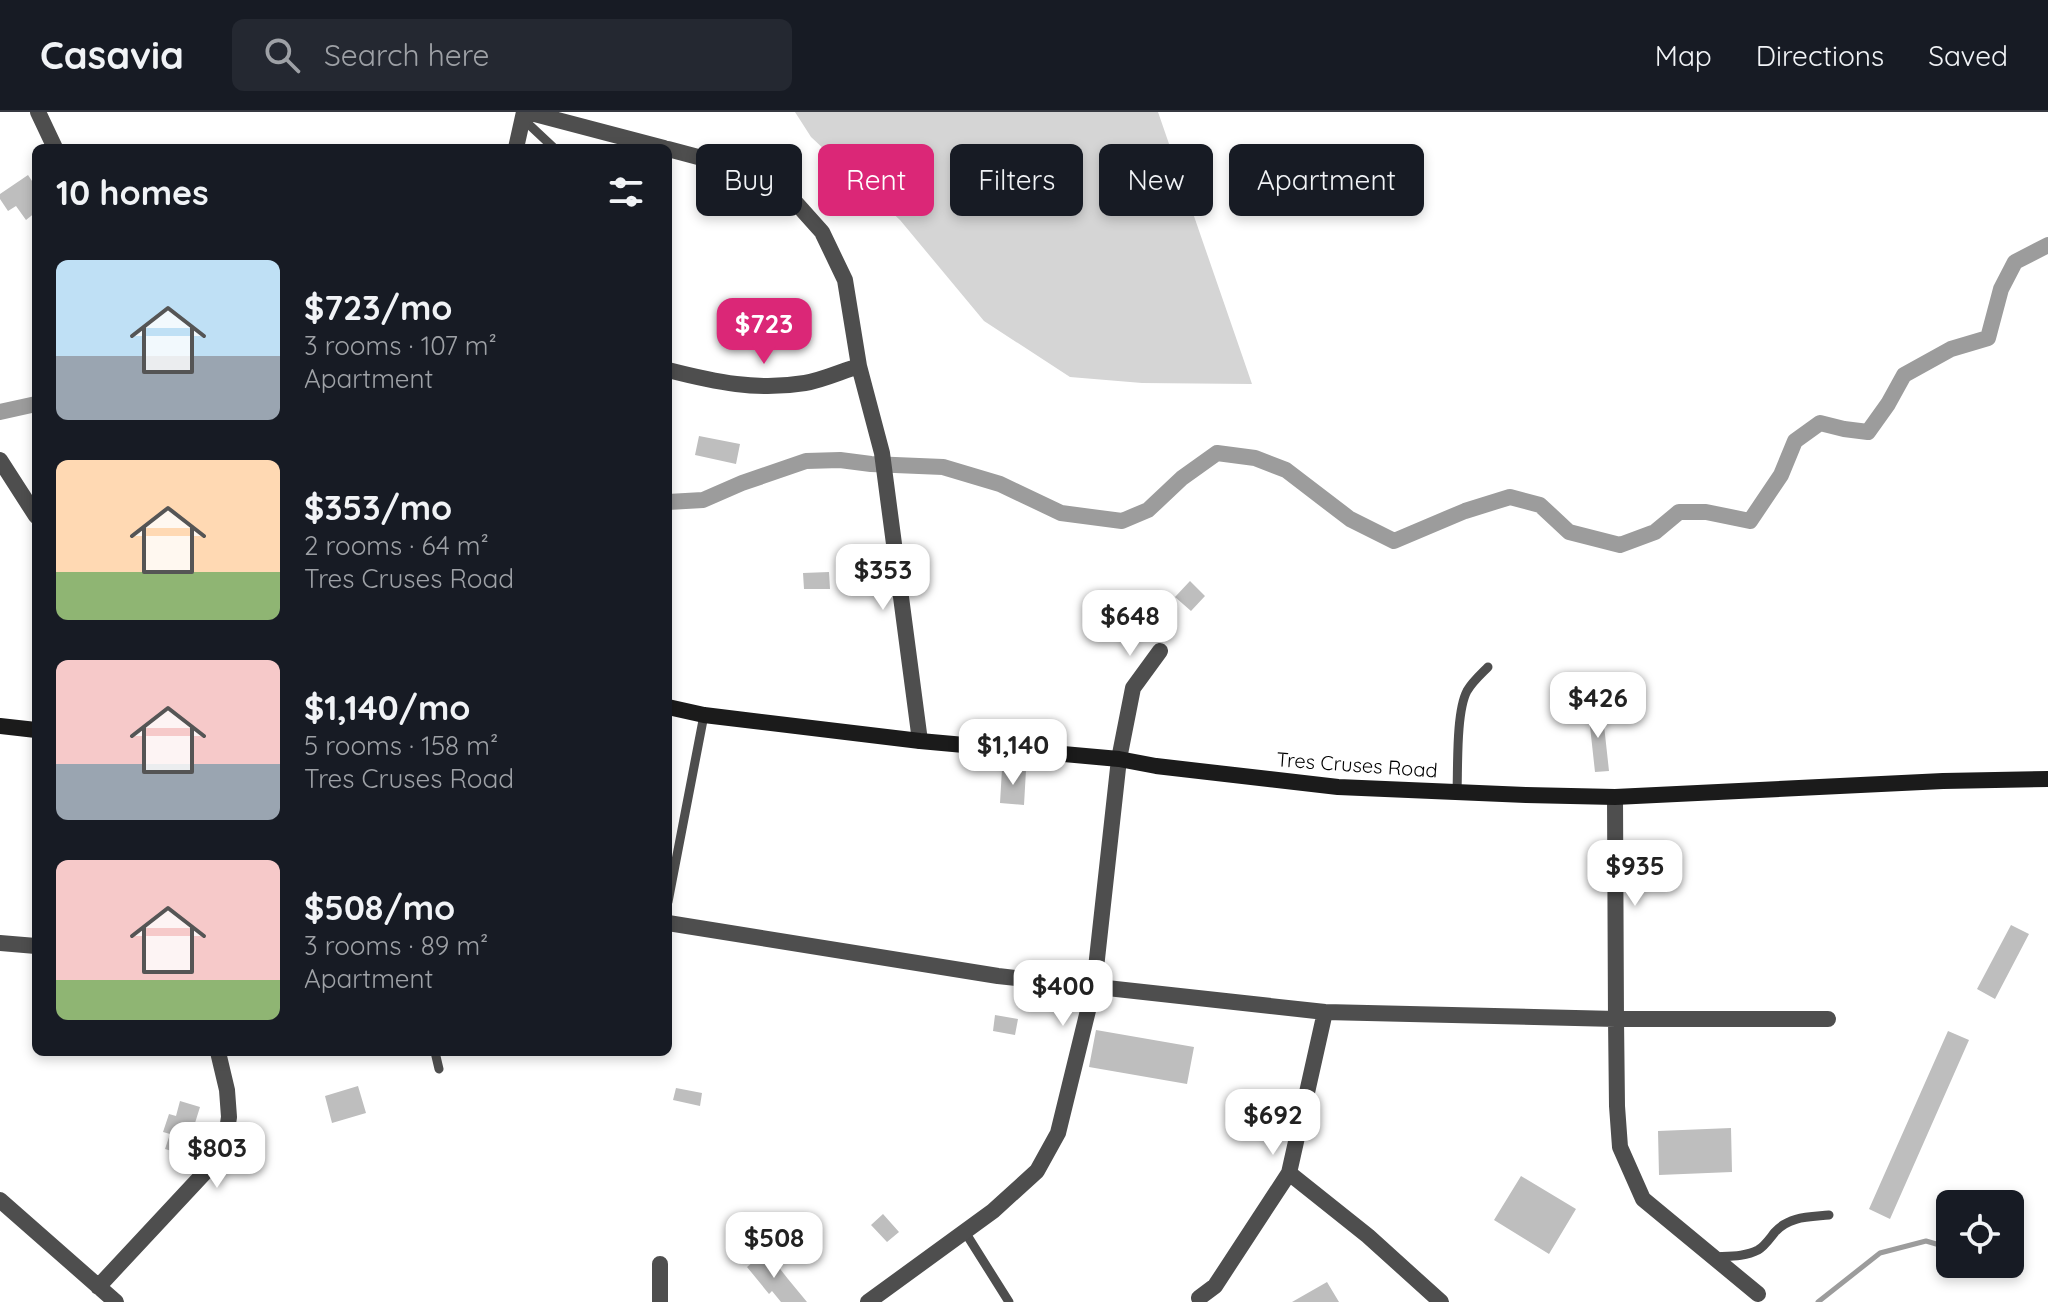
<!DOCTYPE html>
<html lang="en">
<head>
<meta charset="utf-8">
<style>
	:root { --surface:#171b24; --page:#242831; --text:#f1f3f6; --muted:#9ea1a6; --line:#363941; --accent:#db2777 }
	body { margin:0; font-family:Quicksand,sans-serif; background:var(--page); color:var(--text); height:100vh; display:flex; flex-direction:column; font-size:30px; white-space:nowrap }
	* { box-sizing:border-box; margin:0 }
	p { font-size:26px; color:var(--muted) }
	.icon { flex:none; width:44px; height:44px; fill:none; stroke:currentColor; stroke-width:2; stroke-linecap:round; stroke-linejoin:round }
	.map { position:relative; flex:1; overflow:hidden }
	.drawer { position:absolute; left:32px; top:32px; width:640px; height:912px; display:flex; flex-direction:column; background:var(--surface); border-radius:12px; box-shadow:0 4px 12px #0003 }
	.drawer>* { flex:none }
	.top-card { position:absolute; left:696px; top:32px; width:760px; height:72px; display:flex; gap:16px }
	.buttons { position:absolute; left:1936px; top:1078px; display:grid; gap:16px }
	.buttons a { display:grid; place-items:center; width:88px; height:88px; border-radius:12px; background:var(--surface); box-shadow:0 4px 12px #0003; font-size:40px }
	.price { position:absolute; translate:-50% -68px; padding:0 18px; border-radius:16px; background:#fff; color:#222; font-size:26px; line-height:52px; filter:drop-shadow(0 2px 4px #0008) }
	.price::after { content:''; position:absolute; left:50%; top:48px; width:24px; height:18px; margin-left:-12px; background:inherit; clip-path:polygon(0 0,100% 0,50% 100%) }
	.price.selected { background:var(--accent); color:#fff }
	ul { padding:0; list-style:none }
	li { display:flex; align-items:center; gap:24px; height:200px; padding:0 24px }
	li span { display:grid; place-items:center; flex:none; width:224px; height:160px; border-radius:12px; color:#555 }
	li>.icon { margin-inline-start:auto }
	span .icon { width:96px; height:96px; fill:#fffc; stroke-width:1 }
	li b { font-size:34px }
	h2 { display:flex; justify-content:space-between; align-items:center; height:96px; padding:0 24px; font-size:34px }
	.tag { padding:0 28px; border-radius:12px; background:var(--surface); box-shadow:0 4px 12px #0003; font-size:28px; line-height:72px }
	.tag.selected { background:var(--accent); color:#fff }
	header { display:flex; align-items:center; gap:48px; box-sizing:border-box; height:112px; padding:0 40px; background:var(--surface); border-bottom:2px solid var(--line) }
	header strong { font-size:38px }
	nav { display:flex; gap:44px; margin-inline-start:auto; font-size:28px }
	.search { width:560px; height:72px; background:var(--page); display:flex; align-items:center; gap:20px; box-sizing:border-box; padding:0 28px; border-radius:12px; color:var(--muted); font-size:30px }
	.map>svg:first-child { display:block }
</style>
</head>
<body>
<header>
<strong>Casavia</strong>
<div class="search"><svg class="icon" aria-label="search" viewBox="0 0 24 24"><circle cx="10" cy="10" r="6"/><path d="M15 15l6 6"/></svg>Search here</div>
<nav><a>Map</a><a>Directions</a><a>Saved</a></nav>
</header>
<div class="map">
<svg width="2048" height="1190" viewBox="0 0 2048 1190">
	<rect width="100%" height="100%" fill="#fff"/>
	<!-- green -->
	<path fill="#d5d5d5" d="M 795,0 L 1158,0 L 1252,272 L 1142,271 L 1070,265 L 984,209 L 900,108 L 811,25 Z"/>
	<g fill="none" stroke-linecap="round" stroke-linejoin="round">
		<!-- stream -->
		<path stroke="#9c9c9c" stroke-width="5" d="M 1818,1190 L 1880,1141 L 1926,1129 L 1950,1136"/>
		<!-- canal -->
		<path stroke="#9c9c9c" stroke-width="16" d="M 0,300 L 36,292
			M 668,390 L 703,388 L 742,371 L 806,349 L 840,348 L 871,352 L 943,355 L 1000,372 L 1061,401 L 1122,409 L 1148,398 L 1182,366 L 1217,341 L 1255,346 L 1286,358 L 1350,407 L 1394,429 L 1465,399 L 1510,385 L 1540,393 L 1569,420 L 1620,433 L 1655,420 L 1679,400 L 1706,400 L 1750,409 L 1781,363 L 1795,329 L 1820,311 L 1844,317 L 1868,320 L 1888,292 L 1904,263 L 1951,237 L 1988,226 L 2001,177 L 2015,150 L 2048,133"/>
	</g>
	<!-- building -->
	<path fill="#bebebe" d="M 28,63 L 36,75 L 36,100 L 26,108 L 16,94 L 8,99 L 0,87 L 0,82 Z
		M 699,324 L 740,332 L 736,352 L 695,343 Z
		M 829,460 L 830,477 L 804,477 L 803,461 Z
		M 1190,469 L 1205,484 L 1191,499 L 1175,485 Z
		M 1602,595 L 1609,659 L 1595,660 L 1588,596 Z
		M 1002,657 L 1026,658 L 1024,693 L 1000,691 Z
		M 2011,813 L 2029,822 L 1995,887 L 1977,877 Z
		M 995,903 L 1018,907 L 1015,923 L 993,919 Z
		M 1096,918 L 1194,935 L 1187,972 L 1089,955 Z
		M 1948,919 L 1969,928 L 1890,1107 L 1869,1097 Z
		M 358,974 L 366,1001 L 332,1011 L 325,984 Z
		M 676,976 L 702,981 L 700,994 L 673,988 Z
		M 180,989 L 200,995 L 185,1043 L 165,1037 L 170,1022 L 163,1020 L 169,1002 L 176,1004 Z
		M 1731,1016 L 1732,1060 L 1659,1063 L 1658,1019 Z
		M 1521,1064 L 1576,1097 L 1549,1142 L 1494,1108 Z
		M 883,1102 L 899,1120 L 887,1130 L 871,1113 Z
		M 766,1139 L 788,1167 L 807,1190 L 781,1190 L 772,1179 L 769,1182 L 747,1155 Z
		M 1327,1170 L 1339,1190 L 1292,1190 Z"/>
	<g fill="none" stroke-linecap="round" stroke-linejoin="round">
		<!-- service -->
		<path stroke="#4e4e4e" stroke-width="9" d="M 522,6 L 554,36
			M 1457,680 C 1458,655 1456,600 1467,579 C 1472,570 1480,563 1488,555
			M 668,790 L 704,603
			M 435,940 L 439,957
			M 965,1120 L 1009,1190
			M 1713,1145 C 1727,1144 1745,1145 1758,1138 C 1765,1134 1770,1126 1775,1120 C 1789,1104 1810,1105 1829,1103"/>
		<!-- minor -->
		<path stroke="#4e4e4e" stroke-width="16" d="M 38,0 L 55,36
			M 527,0 L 664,36
			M 516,36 L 524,0
			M 668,37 L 747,58 L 788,82 L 822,120 L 845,168 L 859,254 L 882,341 L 920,629
			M 668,258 C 715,270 757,279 805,271 C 823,268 842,259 859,254
			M 0,348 L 36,404
			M 1615,685 L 1616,907 L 1617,994 L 1620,1035 L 1643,1087 L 1758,1182
			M 668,811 L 998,864 L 1325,900 L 1616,907 L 1828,907
			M 0,831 L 36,834
			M 1289,1061 L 1368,1124 L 1441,1190
			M 0,1088 L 116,1190
			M 660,1152 L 660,1190
			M 98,1175 L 209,1056 L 225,1032 L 229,1005 L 227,978 L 218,940
			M 1199,1186 L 1215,1174 L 1289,1061 L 1325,900
			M 868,1190 L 993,1099 L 1037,1059 L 1058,1021 L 1094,874 L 1119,647 L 1133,576 L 1160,539"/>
		<!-- secondary -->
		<path stroke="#1b1b1b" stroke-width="16" d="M 668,595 L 704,603 L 920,629 L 1119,647 L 1156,654 L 1338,675 L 1526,683 L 1615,685 L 1943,669 L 2048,667
			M 0,614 L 36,618"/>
	</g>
	<g text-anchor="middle" stroke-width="6" stroke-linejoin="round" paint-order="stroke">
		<!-- street labels -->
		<g font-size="20" fill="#000" stroke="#fff">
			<text transform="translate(1357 653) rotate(4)" y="7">Tres Cruses Road</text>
		</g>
	</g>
</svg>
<div class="buttons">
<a><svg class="icon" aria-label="locate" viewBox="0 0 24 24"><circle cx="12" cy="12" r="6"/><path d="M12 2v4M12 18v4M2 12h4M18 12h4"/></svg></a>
</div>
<b class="price selected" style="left:764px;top:254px">$723</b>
<b class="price" style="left:883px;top:500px">$353</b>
<b class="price" style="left:1130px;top:546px">$648</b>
<b class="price" style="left:1598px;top:628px">$426</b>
<b class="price" style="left:1013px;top:675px">$1,140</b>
<b class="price" style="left:1635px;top:796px">$935</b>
<b class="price" style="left:1063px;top:916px">$400</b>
<b class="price" style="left:1273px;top:1045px">$692</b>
<b class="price" style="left:217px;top:1078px">$803</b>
<b class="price" style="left:774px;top:1168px">$508</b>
<div class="top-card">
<a class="tag">Buy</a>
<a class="tag selected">Rent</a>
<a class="tag">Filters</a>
<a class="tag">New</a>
<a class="tag">Apartment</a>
</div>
<section class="drawer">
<h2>10 homes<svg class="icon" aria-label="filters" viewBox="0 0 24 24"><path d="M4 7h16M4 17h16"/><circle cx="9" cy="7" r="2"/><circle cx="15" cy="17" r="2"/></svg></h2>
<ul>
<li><span style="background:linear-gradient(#bfe0f5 60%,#9aa5b1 0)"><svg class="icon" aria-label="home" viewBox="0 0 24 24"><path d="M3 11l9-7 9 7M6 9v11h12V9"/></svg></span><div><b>$723/mo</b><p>3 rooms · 107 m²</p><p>Apartment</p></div></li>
<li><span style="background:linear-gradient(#ffd9b3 70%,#8fb573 0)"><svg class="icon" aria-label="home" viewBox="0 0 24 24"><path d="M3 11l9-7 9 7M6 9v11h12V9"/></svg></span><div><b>$353/mo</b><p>2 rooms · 64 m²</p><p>Tres Cruses Road</p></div></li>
<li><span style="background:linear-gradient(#f6c9c9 65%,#9aa5b1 0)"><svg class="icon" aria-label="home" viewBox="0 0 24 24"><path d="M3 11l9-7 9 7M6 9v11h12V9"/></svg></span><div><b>$1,140/mo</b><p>5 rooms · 158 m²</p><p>Tres Cruses Road</p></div></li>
<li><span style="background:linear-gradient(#f6c9c9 75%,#8fb573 0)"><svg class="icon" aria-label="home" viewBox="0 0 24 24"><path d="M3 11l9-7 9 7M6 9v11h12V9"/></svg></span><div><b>$508/mo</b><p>3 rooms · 89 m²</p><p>Apartment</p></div></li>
</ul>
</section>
</div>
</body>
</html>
